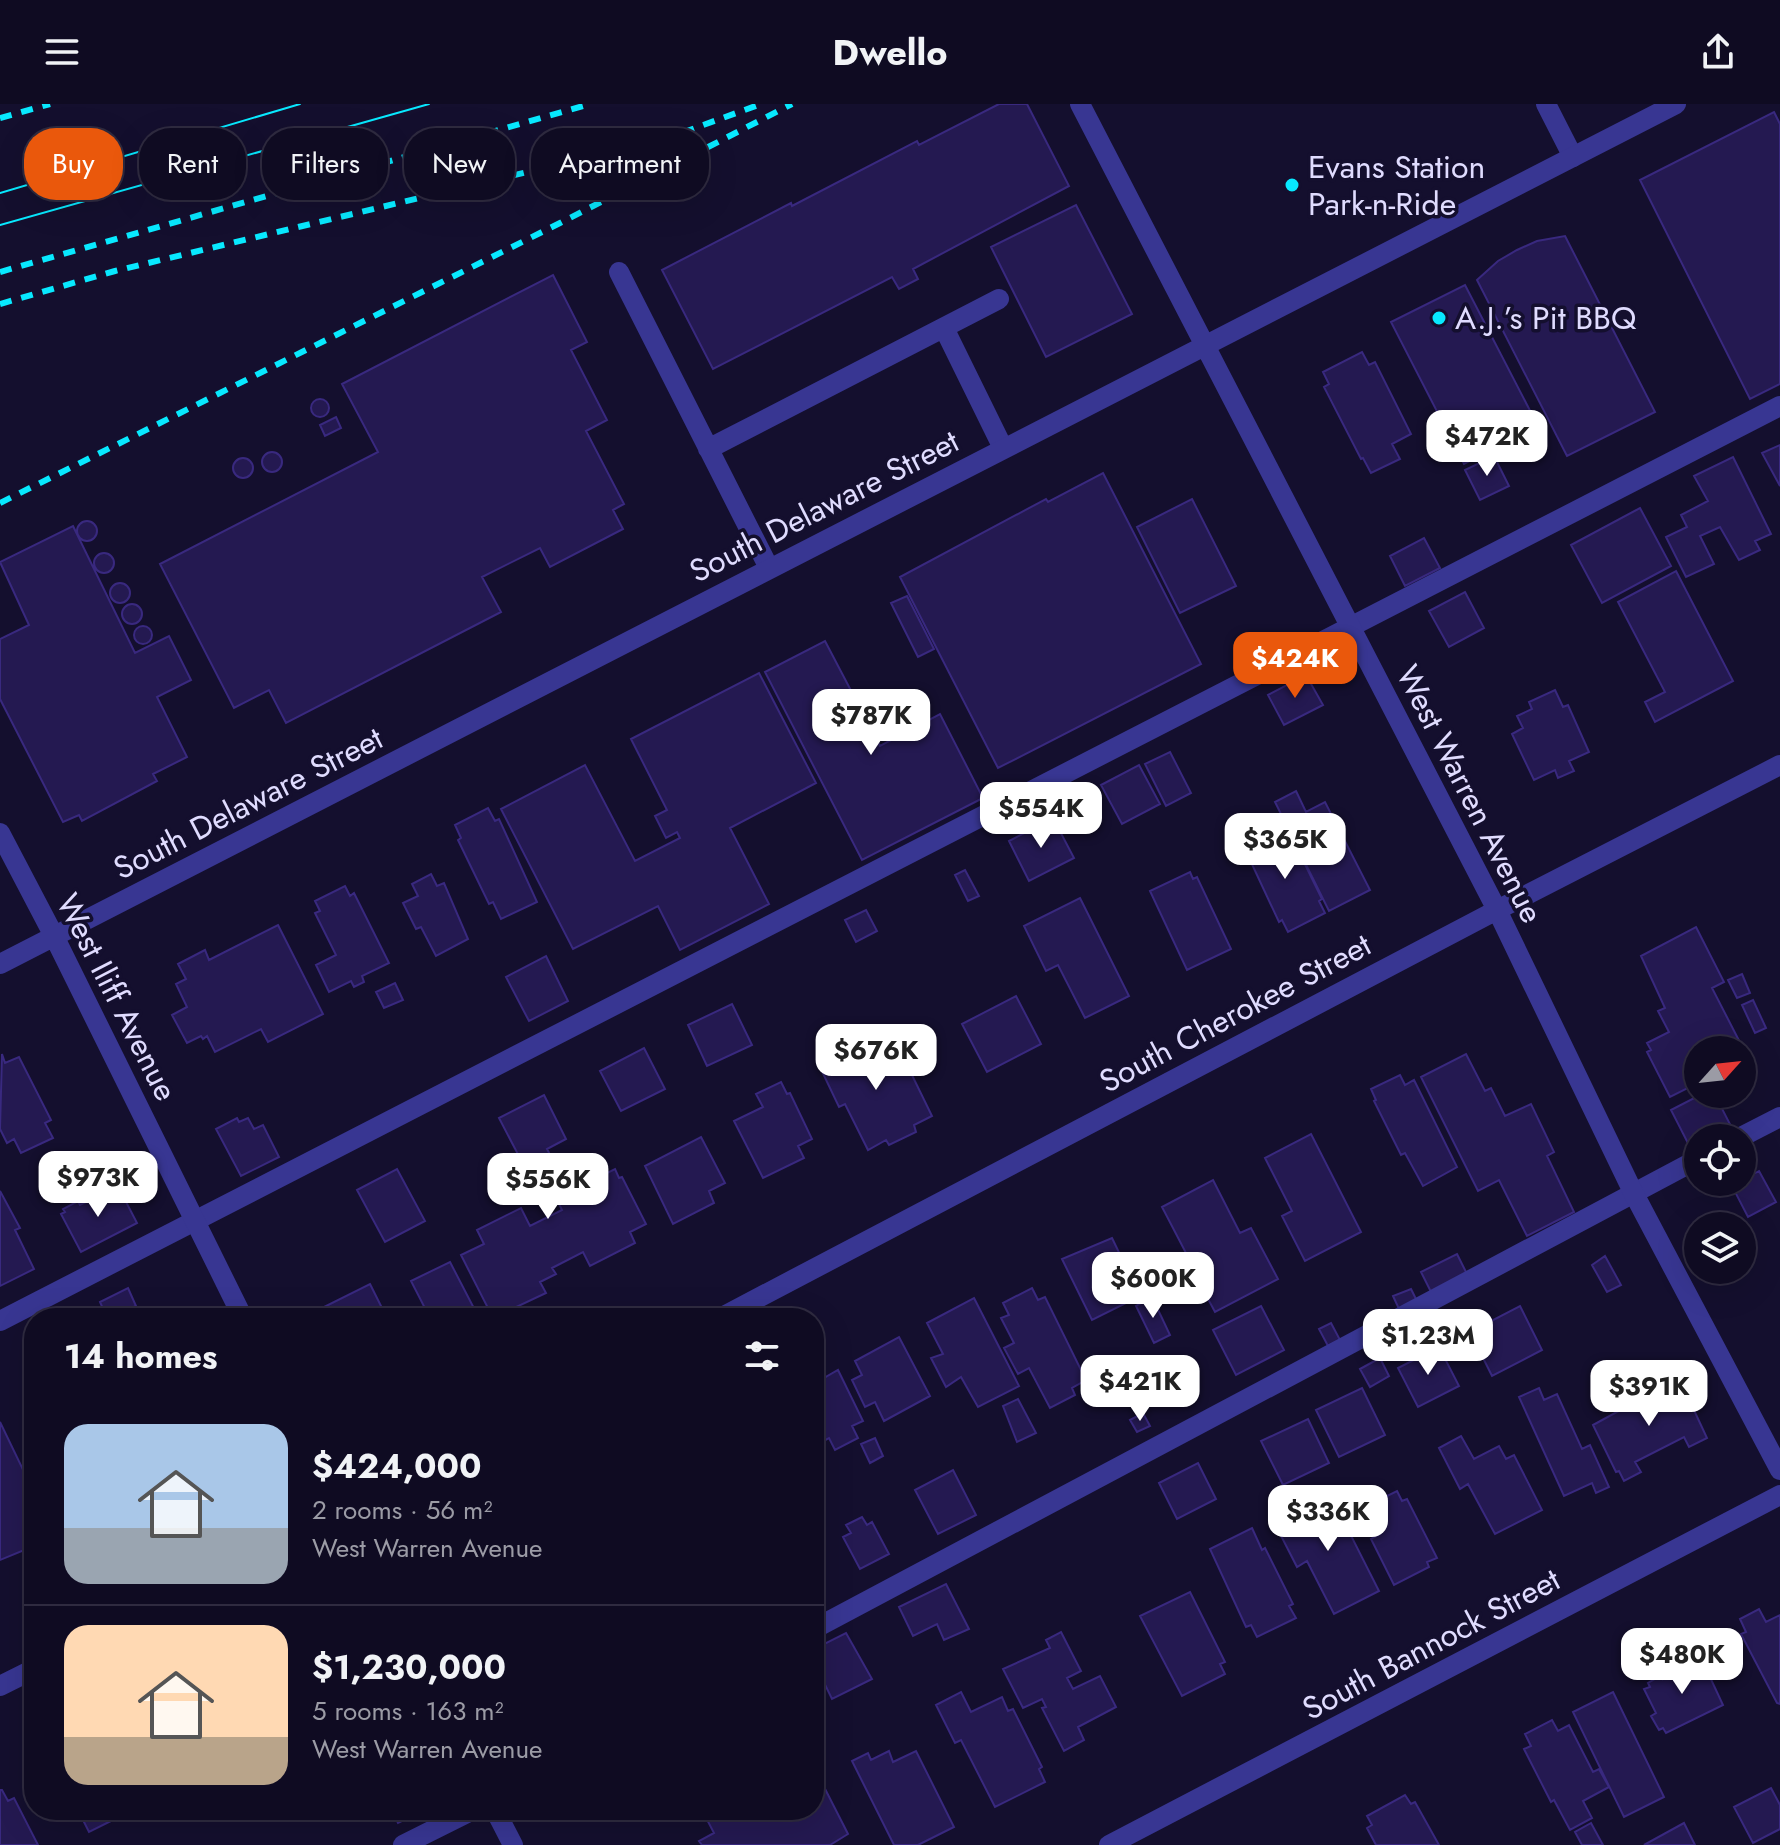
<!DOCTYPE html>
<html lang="en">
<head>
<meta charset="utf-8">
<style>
	:root { --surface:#0f0b22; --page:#1d192f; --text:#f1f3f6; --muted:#9b9ba5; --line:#2f2b40; --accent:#ea580c }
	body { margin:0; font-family:Jost,sans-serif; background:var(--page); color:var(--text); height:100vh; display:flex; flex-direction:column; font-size:30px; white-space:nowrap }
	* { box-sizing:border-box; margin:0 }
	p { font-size:26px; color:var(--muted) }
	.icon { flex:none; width:44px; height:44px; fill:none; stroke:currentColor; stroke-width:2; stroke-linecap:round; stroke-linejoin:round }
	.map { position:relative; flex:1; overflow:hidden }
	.details { position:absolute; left:24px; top:1204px; width:800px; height:512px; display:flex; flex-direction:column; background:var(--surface); border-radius:32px; box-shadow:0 8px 32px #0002,0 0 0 2px var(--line) }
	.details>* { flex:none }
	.top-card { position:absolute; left:24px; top:24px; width:800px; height:72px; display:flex; gap:16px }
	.needle { width:52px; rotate:63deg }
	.fabs { position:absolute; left:1684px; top:932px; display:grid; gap:16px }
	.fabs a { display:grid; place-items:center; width:72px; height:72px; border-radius:50%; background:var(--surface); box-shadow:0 8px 32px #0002,0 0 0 2px var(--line); font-size:40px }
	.price { position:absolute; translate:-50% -68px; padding:0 18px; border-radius:16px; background:#fff; color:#222; font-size:26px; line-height:52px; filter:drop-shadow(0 2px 4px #0008) }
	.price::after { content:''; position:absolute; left:50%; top:48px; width:24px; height:18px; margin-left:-12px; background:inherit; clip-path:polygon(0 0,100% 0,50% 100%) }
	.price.selected { background:var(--accent); color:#fff }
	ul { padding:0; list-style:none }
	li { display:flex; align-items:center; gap:24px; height:200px; padding:0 40px }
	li+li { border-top:2px solid var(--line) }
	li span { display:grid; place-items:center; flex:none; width:224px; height:160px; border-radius:24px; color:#555 }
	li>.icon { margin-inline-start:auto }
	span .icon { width:96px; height:96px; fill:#fffc; stroke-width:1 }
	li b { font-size:34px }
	h2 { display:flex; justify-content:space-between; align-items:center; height:96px; padding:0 40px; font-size:34px }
	.chip { padding:0 28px; border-radius:32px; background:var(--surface); box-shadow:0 8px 32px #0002,0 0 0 2px var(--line); font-size:28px; line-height:72px }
	.chip.selected { background:var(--accent); color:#fff }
	header { display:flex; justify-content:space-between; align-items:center; height:104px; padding:0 40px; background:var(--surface); font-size:36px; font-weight:700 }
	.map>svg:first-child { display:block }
</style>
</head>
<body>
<header><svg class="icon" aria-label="menu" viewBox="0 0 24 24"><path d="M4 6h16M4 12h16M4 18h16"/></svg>Dwello<svg class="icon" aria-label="share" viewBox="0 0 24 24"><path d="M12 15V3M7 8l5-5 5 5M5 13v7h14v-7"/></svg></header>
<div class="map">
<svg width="1780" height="1741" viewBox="0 0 1780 1741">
	<rect width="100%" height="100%" fill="#140f2e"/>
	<!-- building -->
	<path fill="#241951" stroke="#39297f" stroke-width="2" d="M 999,0 L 1027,0 L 1069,82 L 913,165 L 918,175 L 899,185 L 892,173 L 713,265 L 662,166 L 791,99 L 792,102 L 917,37 L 919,41 Z
		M 1774,8 L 1780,20 L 1780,280 L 1750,295 L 1640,76 Z
		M 1076,101 L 1132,210 L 1046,253 L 991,143 Z
		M 1565,132 L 1655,308 L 1567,352 L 1477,176 L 1498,157 L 1517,146 L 1537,137 Z
		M 553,171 L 587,238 L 571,246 L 607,316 L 586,327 L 624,400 L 613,406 L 623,425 L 550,463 L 540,444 L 482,473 L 501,508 L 286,619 L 269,586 L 234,604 L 160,460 L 378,348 L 342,280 Z
		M 1465,181 L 1538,322 L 1464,360 L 1391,218 Z
		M 1362,248 L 1369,261 L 1375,258 L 1411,330 L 1392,340 L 1400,355 L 1371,369 L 1363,354 L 1361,355 L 1324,283 L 1329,280 L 1323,268 Z
		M311 304a9 9 0 1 1 18 0a9 9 0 1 1-18 0Z
		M 336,313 L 341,324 L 325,332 L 320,321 Z
		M 1780,341 L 1780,382 L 1762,349 Z
		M262 358a10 10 0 1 1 20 0a10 10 0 1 1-20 0Z
		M 1494,352 L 1509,382 L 1480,396 L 1465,366 Z
		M 1733,353 L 1771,430 L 1755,437 L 1760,446 L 1739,456 L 1720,423 L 1700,432 L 1714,460 L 1686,473 L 1666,433 L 1687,423 L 1681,411 L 1708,397 L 1694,372 Z
		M233 364a10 10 0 1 1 20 0a10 10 0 1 1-20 0Z
		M 1103,369 L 1201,560 L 998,664 L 900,473 L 1046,395 L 1048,398 Z
		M 1192,395 L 1236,482 L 1180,509 L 1137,423 Z
		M 1640,404 L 1671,462 L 1602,499 L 1571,441 Z
		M77 427a10 10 0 1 1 20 0a10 10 0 1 1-20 0Z
		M 73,422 L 135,549 L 169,532 L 191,576 L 157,593 L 187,653 L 153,670 L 157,677 L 82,717 L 79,711 L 63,718 L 0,595 L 0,535 L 29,521 L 0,458 Z
		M 1424,434 L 1440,464 L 1405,482 L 1390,452 Z
		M94 459a10 10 0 1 1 20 0a10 10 0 1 1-20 0Z
		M 1676,467 L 1733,577 L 1655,618 L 1645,598 L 1665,588 L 1618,498 Z
		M110 489a10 10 0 1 1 20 0a10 10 0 1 1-20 0Z
		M 1465,488 L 1484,524 L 1449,543 L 1429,507 Z
		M 907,492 L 934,545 L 918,553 L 891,499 Z
		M122 510a10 10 0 1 1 20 0a10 10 0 1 1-20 0Z
		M134 531a9 9 0 1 1 18 0a9 9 0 1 1-18 0Z
		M 825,537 L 880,642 L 940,610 L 983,694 L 862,756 L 765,568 Z
		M 759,569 L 816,679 L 730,724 L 769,800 L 680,846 L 658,802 L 573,845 L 501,705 L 585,661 L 635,757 L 680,734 L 677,728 L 666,734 L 655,712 L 667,706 L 631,635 Z
		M 1306,571 L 1323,601 L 1284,621 L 1268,591 Z
		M 1555,586 L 1563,603 L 1568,601 L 1589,648 L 1569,657 L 1574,667 L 1558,674 L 1555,666 L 1534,676 L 1512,630 L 1523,624 L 1517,612 L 1532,605 L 1529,598 Z
		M 1170,648 L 1191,689 L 1166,702 L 1145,660 Z
		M 1139,661 L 1160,700 L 1122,720 L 1101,681 Z
		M 1296,687 L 1306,708 L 1325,698 L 1370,786 L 1329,807 L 1275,698 Z
		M 488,704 L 495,717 L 499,715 L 537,798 L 501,815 L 493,798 L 489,800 L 458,736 L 461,734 L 455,721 Z
		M 1053,714 L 1074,754 L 1029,777 L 1009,737 Z
		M 1274,726 L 1283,743 L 1294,738 L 1322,795 L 1319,797 L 1325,809 L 1288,828 L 1282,816 L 1279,818 L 1243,741 Z
		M 965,766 L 979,792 L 968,797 L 955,771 Z
		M 1190,768 L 1193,775 L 1197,773 L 1231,845 L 1187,866 L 1150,787 Z
		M 431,770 L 437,782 L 444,779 L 468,835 L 436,852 L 421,823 L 416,825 L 403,799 L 418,792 L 412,780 Z
		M 345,782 L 350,792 L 354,789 L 389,859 L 362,872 L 364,878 L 354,883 L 351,877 L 329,888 L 316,861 L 336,851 L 315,809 L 320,807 L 315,797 Z
		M 1080,794 L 1129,892 L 1085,914 L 1058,861 L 1046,867 L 1024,822 Z
		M 866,806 L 877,827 L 856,838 L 845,816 Z
		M 278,821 L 323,910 L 268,938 L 261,925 L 215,948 L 207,932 L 203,935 L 201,932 L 187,939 L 172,911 L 187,903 L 176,880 L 186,875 L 178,860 L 205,846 L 209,856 Z
		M 1696,823 L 1724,878 L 1712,884 L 1748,954 L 1742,957 L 1742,946 L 1698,946 L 1698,979 L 1670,993 L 1647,948 L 1651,946 L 1647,939 L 1669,928 L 1658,907 L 1665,904 L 1641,852 Z
		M 546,852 L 568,897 L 529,917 L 506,873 Z
		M 1742,870 L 1750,889 L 1737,894 L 1728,876 Z
		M 395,879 L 403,896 L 384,904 L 376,888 Z
		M 1016,892 L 1041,940 L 987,968 L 962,920 Z
		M 1753,896 L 1766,924 L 1755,929 L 1742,901 Z
		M 732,900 L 752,941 L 707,962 L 688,921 Z
		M 875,931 L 882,946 L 893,940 L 908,969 L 910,967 L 932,1012 L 914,1021 L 916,1028 L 889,1041 L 886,1036 L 868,1046 L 845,1000 L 839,1003 L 818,959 Z
		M 644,944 L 665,985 L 621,1007 L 600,967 Z
		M 2,950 L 5,959 L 19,953 L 51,1016 L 45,1019 L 53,1034 L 21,1049 L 14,1035 L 7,1039 L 0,1025 Z
		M 1466,950 L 1485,987 L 1491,984 L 1505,1012 L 1531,1000 L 1554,1048 L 1547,1052 L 1574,1108 L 1527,1132 L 1499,1076 L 1478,1087 L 1421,973 Z
		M 1400,971 L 1405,981 L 1414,976 L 1457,1063 L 1423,1082 L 1405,1049 L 1401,1051 L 1374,997 L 1376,996 L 1371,985 Z
		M 781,978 L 787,990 L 790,989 L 812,1035 L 798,1042 L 804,1054 L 763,1074 L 734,1017 L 763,1003 L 756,990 Z
		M 1702,990 L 1723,990 L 1716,993 L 1735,1030 L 1727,1034 L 1698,1034 L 1698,1049 L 1694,1051 L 1671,1006 Z
		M 544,991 L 566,1035 L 547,1045 L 574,1097 L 587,1090 L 583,1081 L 615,1065 L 619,1074 L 622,1073 L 646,1120 L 630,1128 L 635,1139 L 590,1162 L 583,1148 L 552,1164 L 556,1170 L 540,1178 L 546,1189 L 493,1214 L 461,1151 L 484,1140 L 477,1126 L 521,1104 L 530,1122 L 562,1106 L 535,1051 L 522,1058 L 499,1014 Z
		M 237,1014 L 239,1018 L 248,1014 L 254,1025 L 263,1021 L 279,1053 L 241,1072 L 216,1025 Z
		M 1311,1030 L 1361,1128 L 1305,1157 L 1282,1112 L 1292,1107 L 1265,1054 Z
		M 701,1033 L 725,1079 L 709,1087 L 714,1099 L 673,1120 L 645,1062 Z
		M 397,1065 L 425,1117 L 385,1138 L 357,1086 Z
		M 1759,1067 L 1776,1098 L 1748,1113 L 1732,1082 Z
		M 1213,1076 L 1240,1129 L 1251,1124 L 1278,1175 L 1215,1208 L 1207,1193 L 1198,1197 L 1189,1179 L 1199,1174 L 1162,1103 Z
		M 114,1084 L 120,1094 L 123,1092 L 137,1119 L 81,1148 L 61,1110 L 65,1108 L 63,1105 L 78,1097 L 80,1101 Z
		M 0,1087 L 20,1124 L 15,1126 L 34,1165 L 0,1182 Z
		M 1112,1134 L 1140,1192 L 1092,1216 L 1062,1155 Z
		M 1457,1150 L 1469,1174 L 1433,1192 L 1421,1168 Z
		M 1605,1152 L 1621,1181 L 1607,1188 L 1592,1161 Z
		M 450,1158 L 479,1214 L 430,1214 L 411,1177 Z
		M 370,1180 L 387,1214 L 324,1214 L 320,1205 Z
		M 128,1184 L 136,1202 L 107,1214 L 100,1198 Z
		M 1032,1184 L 1038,1196 L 1045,1193 L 1086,1276 L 1072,1284 L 1075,1291 L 1050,1304 L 1029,1264 L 1018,1270 L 1004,1244 L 1014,1239 L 1001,1214 L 1009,1211 L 1003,1199 Z
		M 1411,1185 L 1417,1197 L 1399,1205 L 1393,1192 Z
		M 1152,1193 L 1170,1231 L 1154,1239 L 1136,1202 Z
		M 974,1194 L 1019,1282 L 978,1303 L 961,1273 L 946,1283 L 931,1254 L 943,1250 L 927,1219 Z
		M 1261,1202 L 1284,1246 L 1236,1271 L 1213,1226 Z
		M 1520,1202 L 1542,1246 L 1492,1272 L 1470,1228 Z
		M 1331,1219 L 1340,1236 L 1328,1242 L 1319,1225 Z
		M 899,1233 L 930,1292 L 884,1317 L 875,1298 L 865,1303 L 852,1276 L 862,1271 L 855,1257 Z
		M 1439,1243 L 1459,1282 L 1418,1303 L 1398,1264 Z
		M 1380,1254 L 1389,1272 L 1370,1283 L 1360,1265 Z
		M 817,1265 L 822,1275 L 838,1266 L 863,1317 L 852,1322 L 858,1334 L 835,1346 L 829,1334 L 814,1342 L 814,1267 Z
		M 1679,1274 L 1707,1334 L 1689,1343 L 1684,1333 L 1635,1358 L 1641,1368 L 1624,1377 L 1619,1367 L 1616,1368 L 1593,1321 Z
		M 1362,1284 L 1385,1331 L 1339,1353 L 1316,1306 Z
		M 1539,1284 L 1544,1296 L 1557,1290 L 1582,1345 L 1590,1341 L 1609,1383 L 1596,1389 L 1592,1379 L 1564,1392 L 1519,1293 Z
		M 1018,1295 L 1036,1329 L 1017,1338 L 1003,1302 Z
		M 1143,1309 L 1150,1322 L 1137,1328 L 1130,1316 Z
		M 1308,1315 L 1329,1359 L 1283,1381 L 1261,1337 Z
		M 0,1318 L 26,1372 L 32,1369 L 34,1374 L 34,1442 L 0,1456 Z
		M 1461,1332 L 1474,1355 L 1499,1342 L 1506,1355 L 1514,1351 L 1542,1406 L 1495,1430 L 1468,1380 L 1460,1385 L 1439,1344 Z
		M 875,1334 L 883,1352 L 870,1359 L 861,1340 Z
		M 1198,1359 L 1216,1395 L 1177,1415 L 1159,1379 Z
		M 953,1366 L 976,1411 L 938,1430 L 915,1386 Z
		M 1397,1387 L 1402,1397 L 1407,1395 L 1437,1454 L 1427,1458 L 1429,1463 L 1394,1481 L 1371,1435 L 1380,1430 L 1371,1413 L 1381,1409 L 1375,1398 Z
		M 1330,1390 L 1379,1487 L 1334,1510 L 1307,1457 L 1297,1463 L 1274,1418 Z
		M 862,1413 L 867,1421 L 872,1418 L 889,1450 L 860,1465 L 843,1433 L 851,1429 L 846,1421 Z
		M 1252,1424 L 1262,1446 L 1265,1444 L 1293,1500 L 1289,1502 L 1296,1514 L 1257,1533 L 1251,1521 L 1246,1523 L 1210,1445 Z
		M 946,1480 L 969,1525 L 944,1536 L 937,1520 L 913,1532 L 899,1503 Z
		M 1190,1488 L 1225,1558 L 1220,1560 L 1225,1570 L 1182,1592 L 1140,1512 Z
		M 1759,1505 L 1766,1518 L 1780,1511 L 1780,1600 L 1777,1599 L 1741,1530 L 1746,1528 L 1740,1515 Z
		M 1061,1528 L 1081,1567 L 1067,1574 L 1073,1585 L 1100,1572 L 1116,1603 L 1078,1623 L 1084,1636 L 1064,1647 L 1042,1604 L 1046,1603 L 1042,1595 L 1023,1604 L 1003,1565 L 1050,1544 L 1046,1536 Z
		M 846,1529 L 872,1575 L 832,1595 L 814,1558 L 814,1545 Z
		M 1702,1556 L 1723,1601 L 1666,1629 L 1663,1624 L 1659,1626 L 1651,1612 L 1656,1609 L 1644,1585 L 1650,1583 L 1648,1579 L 1662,1571 L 1663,1575 L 1667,1573 L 1666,1570 L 1676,1565 L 1678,1568 L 1684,1565 L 1682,1561 L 1689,1557 L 1691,1561 Z
		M 961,1588 L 971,1608 L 1002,1593 L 1008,1607 L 1013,1605 L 1042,1663 L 1039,1665 L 1045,1678 L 995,1703 L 961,1636 L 955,1639 L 936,1601 Z
		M 1613,1588 L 1664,1693 L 1624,1713 L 1573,1608 Z
		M 1552,1616 L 1558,1627 L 1569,1621 L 1593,1668 L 1599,1665 L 1609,1683 L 1583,1697 L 1592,1714 L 1570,1726 L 1554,1696 L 1551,1698 L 1524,1645 L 1531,1642 L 1525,1630 Z
		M 889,1647 L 893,1658 L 916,1647 L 954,1723 L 918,1741 L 894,1741 L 852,1657 L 868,1649 L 871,1656 Z
		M 820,1675 L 848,1730 L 830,1741 L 702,1741 L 699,1737 L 714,1729 L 702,1706 L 737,1706 L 741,1715 L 758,1706 L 814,1706 L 814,1678 Z
		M 1771,1684 L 1780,1701 L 1780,1725 L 1753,1739 L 1734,1703 Z
		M 0,1686 L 2,1686 L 8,1697 L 14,1694 L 38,1741 L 0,1741 Z
		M 1405,1691 L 1411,1700 L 1415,1698 L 1439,1741 L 1376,1741 L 1367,1724 L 1372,1721 L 1367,1712 Z
		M 78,1706 L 133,1706 L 89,1728 Z
		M 392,1706 L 424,1706 L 398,1719 Z
		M 602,1706 L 624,1706 L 607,1715 Z
		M 1591,1719 L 1603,1741 L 1582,1741 L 1575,1728 Z
		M 1684,1719 L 1695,1741 L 1644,1741 Z"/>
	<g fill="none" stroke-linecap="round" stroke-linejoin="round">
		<!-- lane -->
		<path stroke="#383692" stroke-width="20" d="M 1546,0 L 1573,53
			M 619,168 L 769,464
			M 944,224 L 1003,344
			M 708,345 L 999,195
			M 1739,1034 L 1780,1013
			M 0,1217 L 1780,302
			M 814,1525 L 1698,1055
			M 403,1741 L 473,1706"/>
		<!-- street -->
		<path stroke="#383692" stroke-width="20" d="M 1080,0 L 1497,806 L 1633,1088 L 1780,1366
			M 0,729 L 54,832 L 243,1214
			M 0,860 L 1676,0
			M 720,1214 L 1497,806 L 1780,661
			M 0,1582 L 34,1565
			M 495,1706 L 513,1741
			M 1109,1741 L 1780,1391"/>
		<!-- tram -->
		<path stroke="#08e9ff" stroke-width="2" d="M 0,89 L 300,0
			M 0,121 L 429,0"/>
		<!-- rail -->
		<path stroke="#08e9ff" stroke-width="6" stroke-dasharray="12 10" stroke-linecap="butt" d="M 0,14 L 50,0
			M 0,168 L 590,0
			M 0,200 L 115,167 L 665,35 L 761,0
			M 0,399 L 560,119 L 792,0"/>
	</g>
	<!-- markers -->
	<g fill="#08e9ff" stroke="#140f2e" stroke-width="3">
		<circle cx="1292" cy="81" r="8"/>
		<circle cx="1439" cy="214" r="8"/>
	</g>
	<g text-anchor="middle" stroke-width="7" stroke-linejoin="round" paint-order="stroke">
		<!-- poi labels -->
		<g font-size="32" fill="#e0dcff" stroke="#140f2e" text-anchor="start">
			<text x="1308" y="74">Evans Station<tspan x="1308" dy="37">Park-n-Ride</tspan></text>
			<text x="1455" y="225">A.J.’s Pit BBQ</text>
		</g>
		<!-- street labels -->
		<g font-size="32" fill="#e0dcff" stroke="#140f2e">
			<text transform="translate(824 402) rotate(-27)" y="11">South Delaware Street</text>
			<text transform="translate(1470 690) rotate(63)" y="11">West Warren Avenue</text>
			<text transform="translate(248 699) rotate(-27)" y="11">South Delaware Street</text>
			<text transform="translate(117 893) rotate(63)" y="11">West Iliff Avenue</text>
			<text transform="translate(1235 909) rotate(-28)" y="11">South Cherokee Street</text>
			<text transform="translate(1431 1540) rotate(-28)" y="11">South Bannock Street</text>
		</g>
	</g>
</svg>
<div class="fabs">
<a><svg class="needle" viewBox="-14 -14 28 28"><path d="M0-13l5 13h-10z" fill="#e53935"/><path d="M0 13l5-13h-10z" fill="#9b9ba5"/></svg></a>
<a><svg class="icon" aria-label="locate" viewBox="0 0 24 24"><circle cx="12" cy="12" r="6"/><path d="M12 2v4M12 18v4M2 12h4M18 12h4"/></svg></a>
<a><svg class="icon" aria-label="layers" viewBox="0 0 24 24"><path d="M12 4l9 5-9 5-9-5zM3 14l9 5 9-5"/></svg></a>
</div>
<b class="price" style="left:1487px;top:374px">$472K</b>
<b class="price selected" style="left:1295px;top:596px">$424K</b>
<b class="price" style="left:871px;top:653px">$787K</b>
<b class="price" style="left:1041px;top:746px">$554K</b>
<b class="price" style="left:1285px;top:777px">$365K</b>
<b class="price" style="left:876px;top:988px">$676K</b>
<b class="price" style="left:98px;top:1115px">$973K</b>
<b class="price" style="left:548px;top:1117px">$556K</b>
<b class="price" style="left:1153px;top:1216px">$600K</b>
<b class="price" style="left:1428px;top:1273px">$1.23M</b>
<b class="price" style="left:1140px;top:1319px">$421K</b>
<b class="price" style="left:1649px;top:1324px">$391K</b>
<b class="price" style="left:1328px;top:1449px">$336K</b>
<b class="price" style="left:1682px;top:1592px">$480K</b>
<div class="top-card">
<a class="chip selected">Buy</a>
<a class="chip">Rent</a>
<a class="chip">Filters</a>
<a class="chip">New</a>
<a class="chip">Apartment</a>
</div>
<section class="details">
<h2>14 homes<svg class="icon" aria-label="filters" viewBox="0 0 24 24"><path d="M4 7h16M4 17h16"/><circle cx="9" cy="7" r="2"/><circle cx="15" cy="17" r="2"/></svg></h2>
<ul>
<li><span style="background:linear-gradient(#a9c7e8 65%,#9aa5b1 0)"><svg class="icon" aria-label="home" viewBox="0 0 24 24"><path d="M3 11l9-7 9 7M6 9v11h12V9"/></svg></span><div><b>$424,000</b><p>2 rooms · 56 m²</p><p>West Warren Avenue</p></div></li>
<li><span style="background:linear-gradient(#ffd9b3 70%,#b9a48a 0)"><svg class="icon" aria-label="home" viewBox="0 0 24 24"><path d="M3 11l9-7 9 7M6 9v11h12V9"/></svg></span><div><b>$1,230,000</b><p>5 rooms · 163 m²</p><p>West Warren Avenue</p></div></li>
</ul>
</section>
</div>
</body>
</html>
